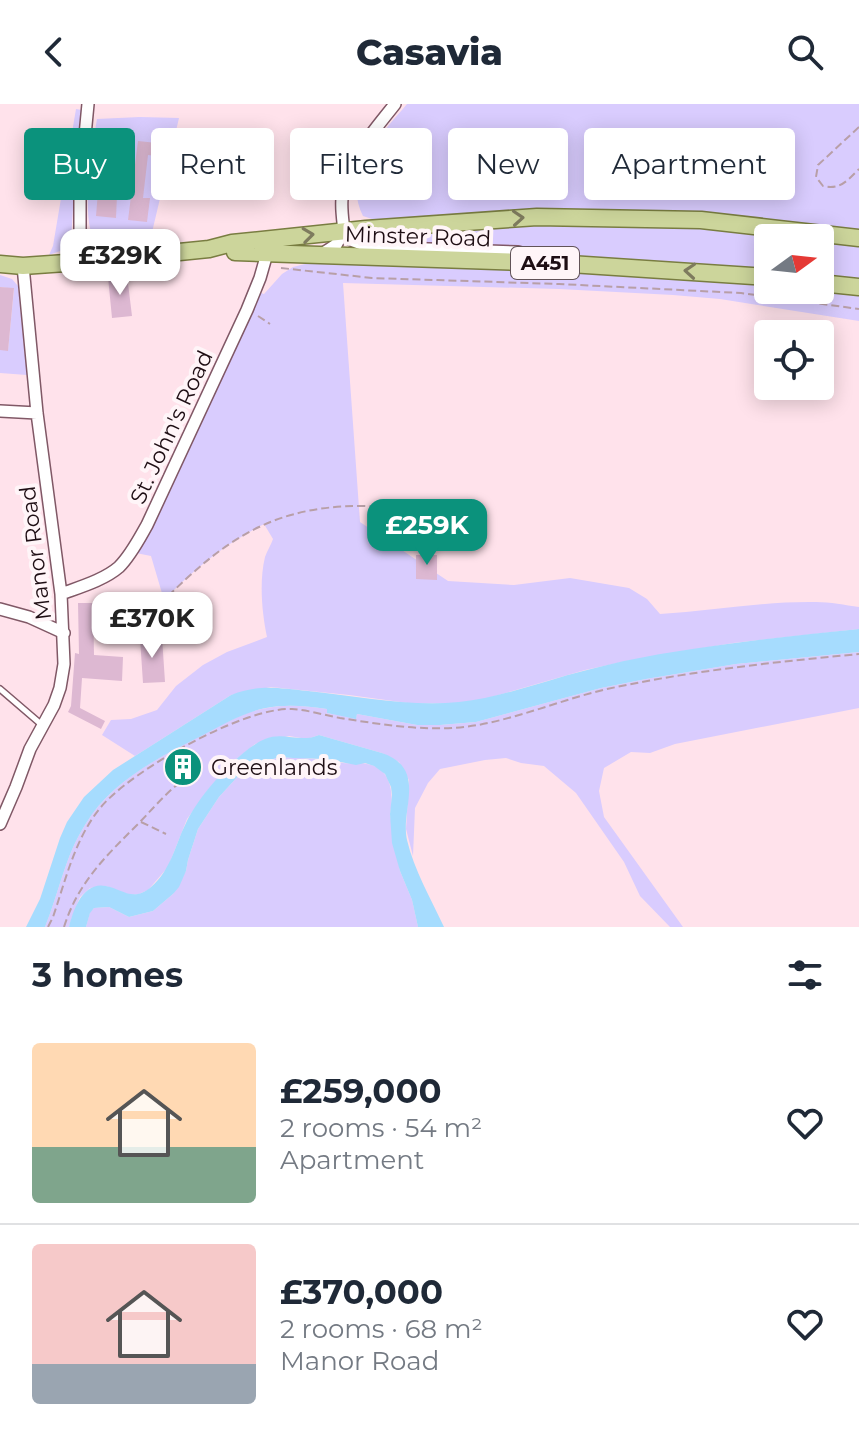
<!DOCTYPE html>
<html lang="en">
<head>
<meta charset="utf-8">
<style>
	:root { --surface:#fff; --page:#f6f6f7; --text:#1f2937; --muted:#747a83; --line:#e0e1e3; --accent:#0b927c }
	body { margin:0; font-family:Montserrat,sans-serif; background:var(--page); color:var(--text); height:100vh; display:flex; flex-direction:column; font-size:30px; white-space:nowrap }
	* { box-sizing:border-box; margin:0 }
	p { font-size:26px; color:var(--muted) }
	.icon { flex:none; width:44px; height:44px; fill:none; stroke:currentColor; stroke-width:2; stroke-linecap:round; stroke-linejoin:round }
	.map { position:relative; height:823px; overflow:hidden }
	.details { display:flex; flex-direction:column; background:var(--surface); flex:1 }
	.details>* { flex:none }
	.guide { position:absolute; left:24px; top:24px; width:812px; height:72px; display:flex; gap:16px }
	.needle { width:52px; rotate:75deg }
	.buttons { position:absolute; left:754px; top:120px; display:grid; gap:16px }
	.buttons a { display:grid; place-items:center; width:80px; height:80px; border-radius:8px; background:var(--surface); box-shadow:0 4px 20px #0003; font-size:40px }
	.price { position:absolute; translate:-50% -68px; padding:0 18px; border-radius:16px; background:#fff; color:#222; font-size:26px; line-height:52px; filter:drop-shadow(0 2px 4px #0008) }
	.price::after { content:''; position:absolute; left:50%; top:48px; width:24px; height:18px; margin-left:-12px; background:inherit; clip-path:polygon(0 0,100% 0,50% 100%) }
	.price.active { background:var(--accent); color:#fff }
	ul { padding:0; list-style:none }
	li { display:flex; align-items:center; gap:24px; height:200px; padding:0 32px }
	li+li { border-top:2px solid var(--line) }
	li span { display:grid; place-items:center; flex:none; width:224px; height:160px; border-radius:8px; color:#555 }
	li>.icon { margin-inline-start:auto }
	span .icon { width:96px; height:96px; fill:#fffc; stroke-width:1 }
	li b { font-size:34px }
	h2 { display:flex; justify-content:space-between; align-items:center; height:96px; padding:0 32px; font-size:34px }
	.pill { padding:0 28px; border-radius:8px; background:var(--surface); box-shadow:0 4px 20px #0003; font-size:28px; line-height:72px }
	.pill.active { background:var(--accent); color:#fff }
	header { display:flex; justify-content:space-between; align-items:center; height:104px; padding:0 32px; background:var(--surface); font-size:36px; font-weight:800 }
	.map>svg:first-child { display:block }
</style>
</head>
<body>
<header><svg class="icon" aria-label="back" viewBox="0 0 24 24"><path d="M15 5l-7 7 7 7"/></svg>Casavia<svg class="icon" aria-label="search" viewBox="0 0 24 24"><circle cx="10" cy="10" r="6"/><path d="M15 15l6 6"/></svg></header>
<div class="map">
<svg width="859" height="823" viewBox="0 0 859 823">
	<rect width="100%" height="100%" fill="#ffe2eb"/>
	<!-- green -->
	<path fill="#d9ccfe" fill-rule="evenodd" d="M 407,0 L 859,0 L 859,217 L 720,195 L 673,191 L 559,185 L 343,179 L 360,418 L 448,477 L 514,481 L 570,474 L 629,484 L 647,495 L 660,510 C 712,507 764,497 816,498 C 830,498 845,501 859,503 L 859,525 L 733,539 L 627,557 L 585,566 L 481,596 L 457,599 L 408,599 L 349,591 L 271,583 L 231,591 L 135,652 L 102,631 L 111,616 L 131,615 L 157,606 L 176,582 L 203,561 L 227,548 L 267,533 C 262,509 259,478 265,453 C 267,447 271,441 273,435 L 264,420 C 225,440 194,465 164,496 L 151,452 L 131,448 L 255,187 L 264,190 L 282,170 L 293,163 L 309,159 L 325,158 L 392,143 L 366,136 L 365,134 L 406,122 L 401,114 L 375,116 L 363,112 C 341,69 381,31 407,0 ZM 768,134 L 820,134 L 820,186 L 768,186 Z
		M 76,5 L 82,6 L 75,72 L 71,136 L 63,146 L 49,151 L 53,142 Z
		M 140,13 L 179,14 L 149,141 C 134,142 111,150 98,140 C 78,124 93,39 97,15 Z
		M 0,171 L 12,175 L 18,182 L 27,271 L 0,269 L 0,246 L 8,246 L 14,185 L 0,183 Z
		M 859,548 L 859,604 L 675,640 L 650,649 L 631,648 L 604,664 L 599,687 L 604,713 L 683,823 L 670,823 L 640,792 L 624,758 L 576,689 L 544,662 L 521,659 L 506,654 L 485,656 L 440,665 L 428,679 L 415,704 L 413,752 L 406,725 L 409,676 L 399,658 L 382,649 L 319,631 L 307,635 L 289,632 L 255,640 L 234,657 L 208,686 L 187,715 L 168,763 L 148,786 L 139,790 L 130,791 L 106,782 L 90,784 L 80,793 L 72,813 L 69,823 L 45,823 C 59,789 65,752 85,721 C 111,677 161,652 205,629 C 224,620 245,607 267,604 C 287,600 307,602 327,605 L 327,609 L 356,614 L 357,610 L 417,621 L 440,621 L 476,618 L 601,584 L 646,575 L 736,560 Z
		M 280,653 C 302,654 322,655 343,659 C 351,660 360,658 367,660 C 392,664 394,691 390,710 L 400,767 L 412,796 L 418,823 L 86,823 L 90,808 L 94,804 L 109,803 L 129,813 L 153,807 L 173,790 L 186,767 L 188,756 L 198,725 L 219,693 L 241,669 L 248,663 Z"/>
	<!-- water -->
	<path fill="#a6dcfe" d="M 859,525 L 859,548 L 736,560 L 646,575 L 601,584 L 476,618 L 440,621 L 417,621 L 357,610 L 356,615 L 327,609 L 327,605 C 307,602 286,600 266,604 C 245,608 224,620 205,630 C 161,652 111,677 85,721 C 65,752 59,789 45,823 L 26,823 L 40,795 L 60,734 L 67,718 L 84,693 L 113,666 L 231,591 C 261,580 277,584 308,587 C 358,592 409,603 459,598 C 490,595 519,585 548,577 C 573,569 599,563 624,557 C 702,541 781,533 859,525 Z
		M 319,631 L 382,649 C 428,665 400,705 407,736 C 414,766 431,795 444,823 L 418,823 L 412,796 L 400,767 L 392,739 L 390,710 L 392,691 L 391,683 L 385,670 L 374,662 L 365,659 L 356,661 L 325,655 L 293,654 L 280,653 L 263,658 L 248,663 L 241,669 L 219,693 L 198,725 L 188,756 L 186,767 L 179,783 L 173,790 L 153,807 L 129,813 L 109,803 L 94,804 L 90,809 L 86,823 L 69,823 C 73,806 83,777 106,782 C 124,786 133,798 151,783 C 171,766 175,741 186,719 C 198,693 238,646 265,635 C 279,629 293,635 307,634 C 311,634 315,632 319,631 Z"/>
	<!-- building -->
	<path fill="#ddb8d2" d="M 208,31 L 236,35 L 231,65 L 203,60 Z
		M 138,37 L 166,40 L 165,53 L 148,51 L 143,94 L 150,94 L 147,118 L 128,116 Z
		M 104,43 L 120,44 L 114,90 L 117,91 L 116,114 L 96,112 L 100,63 L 103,63 Z
		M 127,171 L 132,212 L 112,214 L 108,173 Z
		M 0,183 L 14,184 L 8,247 L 0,246 Z
		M 416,451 L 437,451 L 437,476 L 416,475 Z
		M 78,499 L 93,499 L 94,551 L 123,553 L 122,577 L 82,574 L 80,604 L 105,617 L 101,625 L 68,608 L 71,602 L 75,549 L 79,550 Z
		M 162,533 L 165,578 L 143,579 L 140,534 Z"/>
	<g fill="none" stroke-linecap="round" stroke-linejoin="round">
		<!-- lane casing -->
		<g stroke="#805866" stroke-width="8">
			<path id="lane" d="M 0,585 L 42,621"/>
		</g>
		<!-- street casing -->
		<g stroke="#805866" stroke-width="14">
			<path id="street" d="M 344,127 L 351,136 L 370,143 L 518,148 L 539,154
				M 344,127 C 343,117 341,106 342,95 C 344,59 374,27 395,0
				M 322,150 L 336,141 L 344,127
				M 80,158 L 80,84 L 88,0
				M 0,307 L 37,309
				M 61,490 C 80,483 104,476 119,463 C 131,451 139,435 147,421 L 247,206 L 260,174 L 268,146
				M 0,505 L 29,513 L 64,529
				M 0,720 L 16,683 L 30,645 L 54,601 L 60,584 L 64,560 L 61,490 L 37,309 L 23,162"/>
		</g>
		<!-- primary casing -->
		<g stroke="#797d41" stroke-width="19">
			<path id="primary" d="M 235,148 L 555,159 L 768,173
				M 0,160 L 23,162 L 80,158 L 209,145 L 232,139 L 366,125 L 537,113 L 701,116 L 859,134
				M 820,179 L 859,183"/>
		</g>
		<!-- path -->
		<path stroke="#b89fa7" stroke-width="2" stroke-dasharray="8 4" stroke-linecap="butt" d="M 859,23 L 818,61 L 816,73 L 823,82 C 840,86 847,77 859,65
			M 281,164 L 372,174 L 559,180 L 741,189 L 859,205
			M 258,212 L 270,220
			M 134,526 C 207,453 254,401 364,402 C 399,403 414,406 425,441
			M 141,718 L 166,730
			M 48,823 L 53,813 C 66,775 75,734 101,703 C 132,666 244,603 292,605 C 308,606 324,611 340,614 C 385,621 433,629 478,621 C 522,613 564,595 607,585 C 690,567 775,558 859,550
			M 64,823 C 78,778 107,751 139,719 C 159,698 173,681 198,665 L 200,658"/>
		<!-- lane -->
		<use href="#lane" stroke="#fff" stroke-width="5"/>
		<!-- street -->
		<use href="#street" stroke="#fff" stroke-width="11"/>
		<!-- primary -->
		<use href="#primary" stroke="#ccd59b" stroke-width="16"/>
	</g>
	<!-- one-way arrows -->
	<defs><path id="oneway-chevron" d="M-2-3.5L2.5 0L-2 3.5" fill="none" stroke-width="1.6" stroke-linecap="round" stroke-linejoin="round" transform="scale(2)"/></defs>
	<g stroke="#7e7b5e">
		<use href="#oneway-chevron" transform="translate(518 114) rotate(-4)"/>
		<use href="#oneway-chevron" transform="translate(308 131) rotate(-7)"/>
		<use href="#oneway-chevron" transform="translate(690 167) rotate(-176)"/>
	</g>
	<!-- icons -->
	<defs>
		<g id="building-disc" transform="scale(2)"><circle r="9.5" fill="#0b927c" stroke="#fff5f8"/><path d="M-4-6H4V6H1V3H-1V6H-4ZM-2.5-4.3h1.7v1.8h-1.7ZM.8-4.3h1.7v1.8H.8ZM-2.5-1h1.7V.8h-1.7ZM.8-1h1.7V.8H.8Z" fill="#fff"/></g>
	</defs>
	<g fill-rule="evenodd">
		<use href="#building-disc" x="183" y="663"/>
	</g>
	<g text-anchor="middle" stroke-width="8" stroke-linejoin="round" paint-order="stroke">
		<!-- shield labels -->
		<rect fill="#fff5f8" stroke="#625358" stroke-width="2" x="511" y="143" width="68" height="32" rx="6"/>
		<g font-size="20" font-weight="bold" fill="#1e0e14">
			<text x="545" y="166">A451</text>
		</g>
		<!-- street labels -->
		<g font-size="22" fill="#1e0e14" stroke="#fff5f8">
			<text transform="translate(418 132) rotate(2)" y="8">Minster Road</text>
			<text transform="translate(171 323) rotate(-65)" y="8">St. John's Road</text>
			<text transform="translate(35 449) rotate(-97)" y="8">Manor Road</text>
		</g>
		<!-- poi labels -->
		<g font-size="22" fill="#1e0e14" stroke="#fff5f8" text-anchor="start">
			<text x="211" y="671">Greenlands</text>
		</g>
	</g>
</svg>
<div class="buttons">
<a><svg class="needle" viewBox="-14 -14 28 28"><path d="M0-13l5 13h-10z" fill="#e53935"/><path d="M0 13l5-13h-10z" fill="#747a83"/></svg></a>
<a><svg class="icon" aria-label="locate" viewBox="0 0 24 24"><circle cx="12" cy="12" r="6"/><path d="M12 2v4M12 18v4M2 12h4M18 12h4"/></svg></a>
</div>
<b class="price" style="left:120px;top:193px">£329K</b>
<b class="price active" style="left:427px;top:463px">£259K</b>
<b class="price" style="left:152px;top:556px">£370K</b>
<div class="guide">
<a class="pill active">Buy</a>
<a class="pill">Rent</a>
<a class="pill">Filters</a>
<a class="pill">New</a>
<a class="pill">Apartment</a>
</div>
</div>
<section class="details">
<h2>3 homes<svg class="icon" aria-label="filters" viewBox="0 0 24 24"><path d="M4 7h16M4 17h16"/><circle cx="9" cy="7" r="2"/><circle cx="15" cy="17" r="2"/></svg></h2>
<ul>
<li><span style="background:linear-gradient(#ffd9b3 65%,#7fa58c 0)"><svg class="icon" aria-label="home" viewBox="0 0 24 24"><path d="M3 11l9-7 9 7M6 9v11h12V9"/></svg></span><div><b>£259,000</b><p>2 rooms · 54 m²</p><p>Apartment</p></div><svg class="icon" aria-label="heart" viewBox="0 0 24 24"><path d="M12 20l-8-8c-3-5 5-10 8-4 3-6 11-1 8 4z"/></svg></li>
<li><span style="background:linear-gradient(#f6c9c9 75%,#9aa5b1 0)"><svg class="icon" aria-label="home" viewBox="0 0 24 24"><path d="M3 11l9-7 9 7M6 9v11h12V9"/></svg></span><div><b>£370,000</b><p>2 rooms · 68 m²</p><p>Manor Road</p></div><svg class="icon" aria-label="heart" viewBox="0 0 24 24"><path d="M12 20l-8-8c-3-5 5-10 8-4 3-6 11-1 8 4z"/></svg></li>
</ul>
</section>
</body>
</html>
